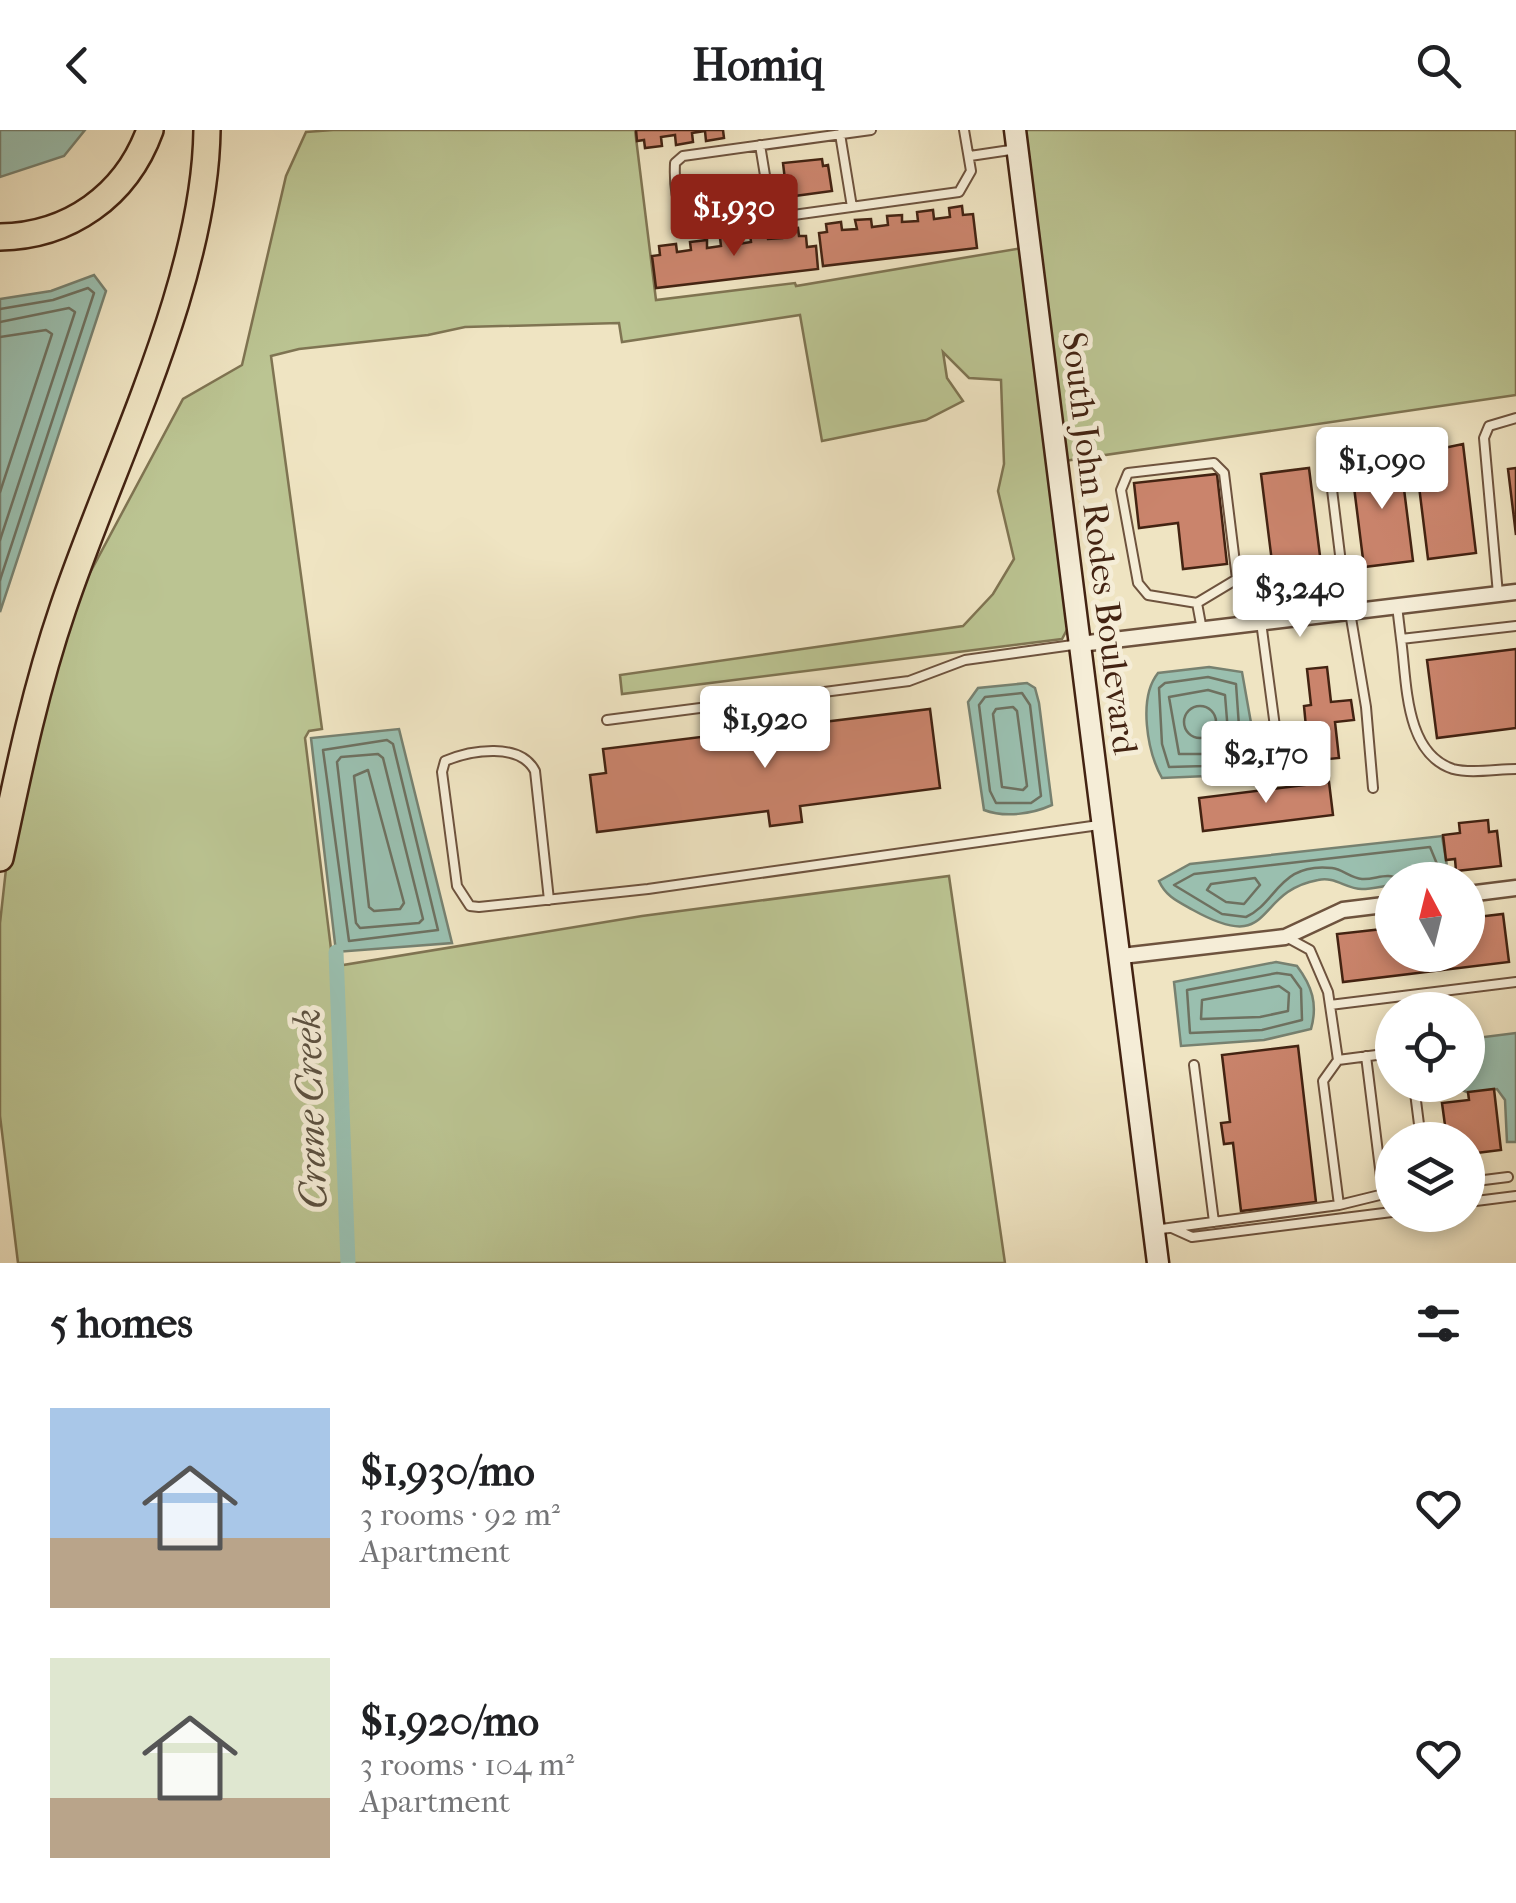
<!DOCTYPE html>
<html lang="en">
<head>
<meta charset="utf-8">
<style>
	:root { --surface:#fff; --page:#f6f6f6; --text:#202124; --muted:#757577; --accent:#8f2418 }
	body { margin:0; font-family:"IM FELL French Canon",serif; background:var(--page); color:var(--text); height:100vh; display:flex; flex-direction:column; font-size:38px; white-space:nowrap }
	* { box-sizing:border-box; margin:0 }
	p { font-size:32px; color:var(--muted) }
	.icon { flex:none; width:55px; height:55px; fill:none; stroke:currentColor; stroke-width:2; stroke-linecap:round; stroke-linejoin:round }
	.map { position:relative; height:1133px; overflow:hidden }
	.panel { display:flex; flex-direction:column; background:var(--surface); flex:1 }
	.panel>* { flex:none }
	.needle { width:65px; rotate:353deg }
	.fabs { position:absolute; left:1375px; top:732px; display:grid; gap:20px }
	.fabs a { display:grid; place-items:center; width:110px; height:110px; border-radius:50%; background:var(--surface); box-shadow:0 5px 15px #0003; font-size:50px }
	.price { position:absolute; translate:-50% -85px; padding:0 22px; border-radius:10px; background:#fff; color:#222; font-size:32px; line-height:65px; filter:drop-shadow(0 2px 5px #0008) }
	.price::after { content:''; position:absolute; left:50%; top:60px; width:30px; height:22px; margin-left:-15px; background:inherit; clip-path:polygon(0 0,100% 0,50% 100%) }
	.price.selected { background:var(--accent); color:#fff }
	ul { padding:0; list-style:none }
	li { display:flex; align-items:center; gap:30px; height:250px; padding:0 50px }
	li span { display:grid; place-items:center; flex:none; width:280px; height:200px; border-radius:0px; color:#555 }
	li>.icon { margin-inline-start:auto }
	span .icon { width:120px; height:120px; fill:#fffc; stroke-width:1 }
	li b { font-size:42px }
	h2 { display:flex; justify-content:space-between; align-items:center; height:120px; padding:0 50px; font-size:42px }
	header { display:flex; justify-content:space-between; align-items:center; height:130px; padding:0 50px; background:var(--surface); font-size:45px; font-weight:700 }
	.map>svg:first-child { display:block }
</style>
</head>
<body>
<header><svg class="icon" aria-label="back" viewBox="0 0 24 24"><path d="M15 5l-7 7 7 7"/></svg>Homiq<svg class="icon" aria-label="search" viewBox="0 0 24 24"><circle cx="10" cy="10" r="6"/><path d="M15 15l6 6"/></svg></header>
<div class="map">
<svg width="1516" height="1133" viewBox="0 0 1516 1133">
	<rect width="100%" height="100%" fill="#efe4c2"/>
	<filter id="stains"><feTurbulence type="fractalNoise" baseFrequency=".002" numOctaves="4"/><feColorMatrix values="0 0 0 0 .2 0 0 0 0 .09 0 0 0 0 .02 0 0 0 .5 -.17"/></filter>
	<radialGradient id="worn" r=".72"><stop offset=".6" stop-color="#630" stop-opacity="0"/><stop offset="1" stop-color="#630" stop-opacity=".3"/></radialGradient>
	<!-- green -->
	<path fill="#bbc492" stroke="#7f7452" stroke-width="2.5" d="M 333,0 L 635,0 L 656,170 L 795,153 L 796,156 L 1022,118 L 1070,494 L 1062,509 L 622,564 L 620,545 L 963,496 L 993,464 L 1014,429 L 998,361 L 1004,334 L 1001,250 L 969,248 L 943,222 L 947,248 L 963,271 L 926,290 L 822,311 L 800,185 L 622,212 L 619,193 L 465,197 L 428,205 L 299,219 L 271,226 L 322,599 L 309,601 L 305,608 L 332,827 L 341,829 L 343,835 L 642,786 L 949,746 L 1005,1133 L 18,1133 L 0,986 L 0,793 L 7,730 L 69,482 L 183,269 L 242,235 L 286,46 L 306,2 Z
		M 1022,0 L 1516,0 L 1516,265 L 1064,331 Z"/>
	<!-- water -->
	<path fill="#9abfaf" stroke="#778170" stroke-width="2.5" d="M 0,0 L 85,0 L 64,26 L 0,47 Z
		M 94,145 L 106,161 L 0,482 L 0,169 L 51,161 Z
		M 1209,537 L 1242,542 L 1253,604 L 1250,635 L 1207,646 L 1162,648 C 1147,621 1138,568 1158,543 Z
		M 1027,553 L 1035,558 L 1039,573 L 1052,675 C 1032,684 1005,688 984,680 L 968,572 L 978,558 Z
		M 399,599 L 452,813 L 336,822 L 311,608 Z
		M 1442,706 L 1448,742 L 1435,749 L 1392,750 L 1392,755 C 1383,756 1372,759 1362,759 C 1346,759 1335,746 1318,750 C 1252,762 1276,826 1193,780 C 1179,772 1166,767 1159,751 L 1190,734 Z
		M 1276,832 L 1297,836 C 1312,856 1318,874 1311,899 L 1264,910 L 1181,916 L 1174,852 Z
		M 1516,903 L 1516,1012 L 1507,1012 L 1505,970 L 1497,959 L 1469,963 L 1450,955 L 1468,955 L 1468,909 Z"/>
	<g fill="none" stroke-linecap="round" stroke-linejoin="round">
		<!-- shore -->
		<path stroke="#6e7160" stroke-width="2.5" d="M 0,179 L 53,170 L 88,158 L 94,163 L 0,450
			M 0,192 L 69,178 L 75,182 L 0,410
			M 0,207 L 46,200 L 52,204 L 0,362
			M 1208,547 L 1236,554 L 1241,625 L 1205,636 L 1169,637 L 1162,614 L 1159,558 L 1165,553 Z
			M 1208,560 L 1225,565 L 1229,615 L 1203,624 L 1179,624 L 1169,567 Z
			M 1022,563 L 1030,575 L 1041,666 L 1031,673 L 996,673 L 990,661 L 979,575 L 985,567 Z
			M1184 592a16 16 0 1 1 32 0a16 16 0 1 1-32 0Z
			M 1013,577 L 1017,581 L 1027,656 L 1023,660 L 1002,657 L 993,584 L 996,579 Z
			M 387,610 L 393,614 L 438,800 L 349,811 L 323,620 Z
			M 378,624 L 383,628 L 423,789 L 419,793 L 360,798 L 356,793 L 337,632 L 341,627 Z
			M 368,640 L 404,773 L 400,779 L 374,781 L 369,777 L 354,646 Z
			M 1255,748 L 1260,755 L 1244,774 L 1226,772 L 1207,760 L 1211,754 Z
			M 1400,750 C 1387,741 1376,750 1362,749 C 1351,748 1342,739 1332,738 C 1279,732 1277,773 1246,787 L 1222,784 L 1174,755 L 1194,744 L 1430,717 L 1437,734 L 1431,750
			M 1277,843 L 1291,845 L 1301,859 L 1302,890 L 1262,900 L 1190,903 L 1187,860 Z
			M 1279,856 L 1289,863 L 1288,881 L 1260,887 L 1201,889 L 1202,870 Z"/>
		<!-- canal -->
		<path stroke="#9abfaf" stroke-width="15" d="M 336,822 L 348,1133"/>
	</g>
	<!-- building -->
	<path fill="#ca846c" stroke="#432312" stroke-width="2.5" d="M 636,0 L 723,0 L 724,8 L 706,11 L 705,1 L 692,3 L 693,12 L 676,15 L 675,5 L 661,7 L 662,16 L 645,18 L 644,10 L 637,11 Z
		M 822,29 L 823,36 L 828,35 L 832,61 L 787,67 L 783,33 Z
		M 962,76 L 963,85 L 973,84 L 977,118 L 823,136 L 819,103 L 827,102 L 826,94 L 841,92 L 842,100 L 857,99 L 855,90 L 871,89 L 872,97 L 888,95 L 887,86 L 902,85 L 902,92 L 918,91 L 917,82 L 933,80 L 934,89 L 950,87 L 949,78 Z
		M 798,98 L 799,106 L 806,106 L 807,117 L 816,116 L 818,139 L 656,158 L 652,126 L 660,125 L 659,116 L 676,114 L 677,122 L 691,120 L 690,112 L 707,110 L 707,118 L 721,116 L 720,108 L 737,106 L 738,114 L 751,112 L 750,104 L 767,102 L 768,109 L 782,108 L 781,100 Z
		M 1463,314 L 1476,423 L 1428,429 L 1415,324 Z
		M 1400,327 L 1413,431 L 1364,437 L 1351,333 Z
		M 1309,338 L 1322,442 L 1274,448 L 1261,344 Z
		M 1516,338 L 1516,405 L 1508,339 Z
		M 1217,344 L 1227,434 L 1183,439 L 1178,393 L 1139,398 L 1134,353 Z
		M 1516,519 L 1516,598 L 1437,608 L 1427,530 Z
		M 1327,537 L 1331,572 L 1351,570 L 1354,590 L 1335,592 L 1339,628 L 1319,630 L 1315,596 L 1306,597 L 1304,576 L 1311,575 L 1307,539 Z
		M 930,579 L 940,658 L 800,676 L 802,692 L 770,696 L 768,681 L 597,702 L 590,645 L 606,643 L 603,619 Z
		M 1329,652 L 1333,685 L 1203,701 L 1199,668 Z
		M 1488,690 L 1489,702 L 1497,701 L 1501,736 L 1456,741 L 1455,729 L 1446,730 L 1443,705 L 1460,703 L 1459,693 Z
		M 1503,784 L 1509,832 L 1343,852 L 1337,804 L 1392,798 L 1392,825 L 1468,825 L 1468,788 Z
		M 1298,916 L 1316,1072 L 1241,1081 L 1233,1013 L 1224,1014 L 1221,993 L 1230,992 L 1222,925 Z
		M 1494,959 L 1501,1020 L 1468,1024 L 1468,1010 L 1447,1010 L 1442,973 L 1469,970 L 1468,962 Z"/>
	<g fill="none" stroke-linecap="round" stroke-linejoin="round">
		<!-- service casing -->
		<g stroke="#6e533e" stroke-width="12">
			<path id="service" d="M 871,0 L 683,26 L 675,33 C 674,55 676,90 700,98 L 959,62 L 971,41 L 964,0
				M 840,4 L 852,77
				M 760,15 L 772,88
				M 970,26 L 1017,19
				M 1329,335 L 1347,482
				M 1498,464 L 1484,308 L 1489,296 L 1516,288
				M 1197,473 L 1148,465 L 1138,453 L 1121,360 L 1128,343 L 1214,333 L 1224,343 L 1237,449 L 1197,473 L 1202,500
				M 1397,476 L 1401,509 L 1516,496
				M 1350,482 L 1366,577 L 1373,658
				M 1261,492 L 1282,649
				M 1401,509 C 1407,551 1404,623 1453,639 C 1471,644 1497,639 1516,639
				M 607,590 L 909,551 L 965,530 L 1080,514
				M 549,770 L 535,641 C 520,612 471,620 445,631 L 442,642 L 457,756 L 470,776 L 479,777 L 648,759 L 1099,695
				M 1288,808 L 1310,820 L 1328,862 L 1338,930
				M 1330,875 L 1516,852
				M 1366,926 L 1383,1063
				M 1194,935 L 1214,1092
				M 1414,955 L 1421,1010
				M 1468,1052 L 1508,1047
				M 1468,1072 L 1516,1066
				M 1339,1075 L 1323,951 L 1338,930 L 1392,923
				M 1172,1098 L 1192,1107 L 1392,1082
				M 1154,1100 L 1339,1075 L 1392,1062"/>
		</g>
		<!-- minor casing -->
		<g stroke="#6e533e" stroke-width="19">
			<path id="minor" d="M 1080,514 L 1516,462
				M 1468,764 L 1516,758
				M 1122,826 L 1285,807 L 1343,780 L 1392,774"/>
		</g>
		<!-- secondary casing -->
		<g stroke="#432312" stroke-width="25">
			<path id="secondary" d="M 1015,0 L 1158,1133"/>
		</g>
		<!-- motorway casing -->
		<g stroke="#432312" stroke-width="30">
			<path id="motorway" d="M 0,107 C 69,106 126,66 150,0
				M 0,728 C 18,643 35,560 63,478 C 112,332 205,153 207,0"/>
		</g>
		<!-- service -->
		<use href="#service" stroke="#f5edd7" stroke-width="8"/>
		<!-- minor -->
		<use href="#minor" stroke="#f5edd7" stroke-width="14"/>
		<!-- secondary -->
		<use href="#secondary" stroke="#f5edd7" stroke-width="20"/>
		<!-- motorway -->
		<use href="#motorway" stroke="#efe4c2" stroke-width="25"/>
	</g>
	<g text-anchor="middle" stroke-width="10" stroke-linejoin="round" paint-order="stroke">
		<!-- street labels -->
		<g font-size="35" fill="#432312" stroke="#f5edd7">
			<text transform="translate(1100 413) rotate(83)" y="12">South John Rodes Boulevard</text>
		</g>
		<!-- water labels -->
		<g font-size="38" font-style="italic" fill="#5d5241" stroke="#f5edd7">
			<text transform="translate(310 979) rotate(-92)" y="13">Crane Creek</text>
		</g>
	</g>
	<rect width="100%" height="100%" filter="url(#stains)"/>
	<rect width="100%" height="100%" fill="url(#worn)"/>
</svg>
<div class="fabs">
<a><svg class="needle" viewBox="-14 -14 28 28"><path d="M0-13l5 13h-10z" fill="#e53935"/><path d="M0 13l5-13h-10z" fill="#757577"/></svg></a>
<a><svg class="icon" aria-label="locate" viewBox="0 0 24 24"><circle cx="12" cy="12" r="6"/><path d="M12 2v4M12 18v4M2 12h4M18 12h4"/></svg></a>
<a><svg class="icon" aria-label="layers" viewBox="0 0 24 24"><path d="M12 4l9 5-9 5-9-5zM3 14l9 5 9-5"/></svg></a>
</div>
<b class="price selected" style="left:734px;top:129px">$1,930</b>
<b class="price" style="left:1382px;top:382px">$1,090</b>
<b class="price" style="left:1300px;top:510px">$3,240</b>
<b class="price" style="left:765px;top:641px">$1,920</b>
<b class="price" style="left:1266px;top:676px">$2,170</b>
</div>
<section class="panel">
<h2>5 homes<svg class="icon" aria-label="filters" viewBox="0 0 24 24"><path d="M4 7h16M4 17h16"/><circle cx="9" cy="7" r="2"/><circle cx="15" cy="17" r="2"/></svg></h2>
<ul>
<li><span style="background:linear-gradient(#a9c7e8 65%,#b9a48a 0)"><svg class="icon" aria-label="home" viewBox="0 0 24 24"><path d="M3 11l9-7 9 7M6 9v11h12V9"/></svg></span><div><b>$1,930/mo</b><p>3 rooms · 92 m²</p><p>Apartment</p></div><svg class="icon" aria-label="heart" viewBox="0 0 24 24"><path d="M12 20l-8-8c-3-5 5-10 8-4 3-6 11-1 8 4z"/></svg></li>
<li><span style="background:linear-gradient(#dfe7d0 70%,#b9a48a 0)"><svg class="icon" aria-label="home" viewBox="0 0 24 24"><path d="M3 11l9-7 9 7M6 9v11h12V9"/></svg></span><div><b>$1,920/mo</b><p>3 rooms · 104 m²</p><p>Apartment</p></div><svg class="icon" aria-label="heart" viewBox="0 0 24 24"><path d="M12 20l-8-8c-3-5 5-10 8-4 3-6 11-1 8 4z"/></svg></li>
</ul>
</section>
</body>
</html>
